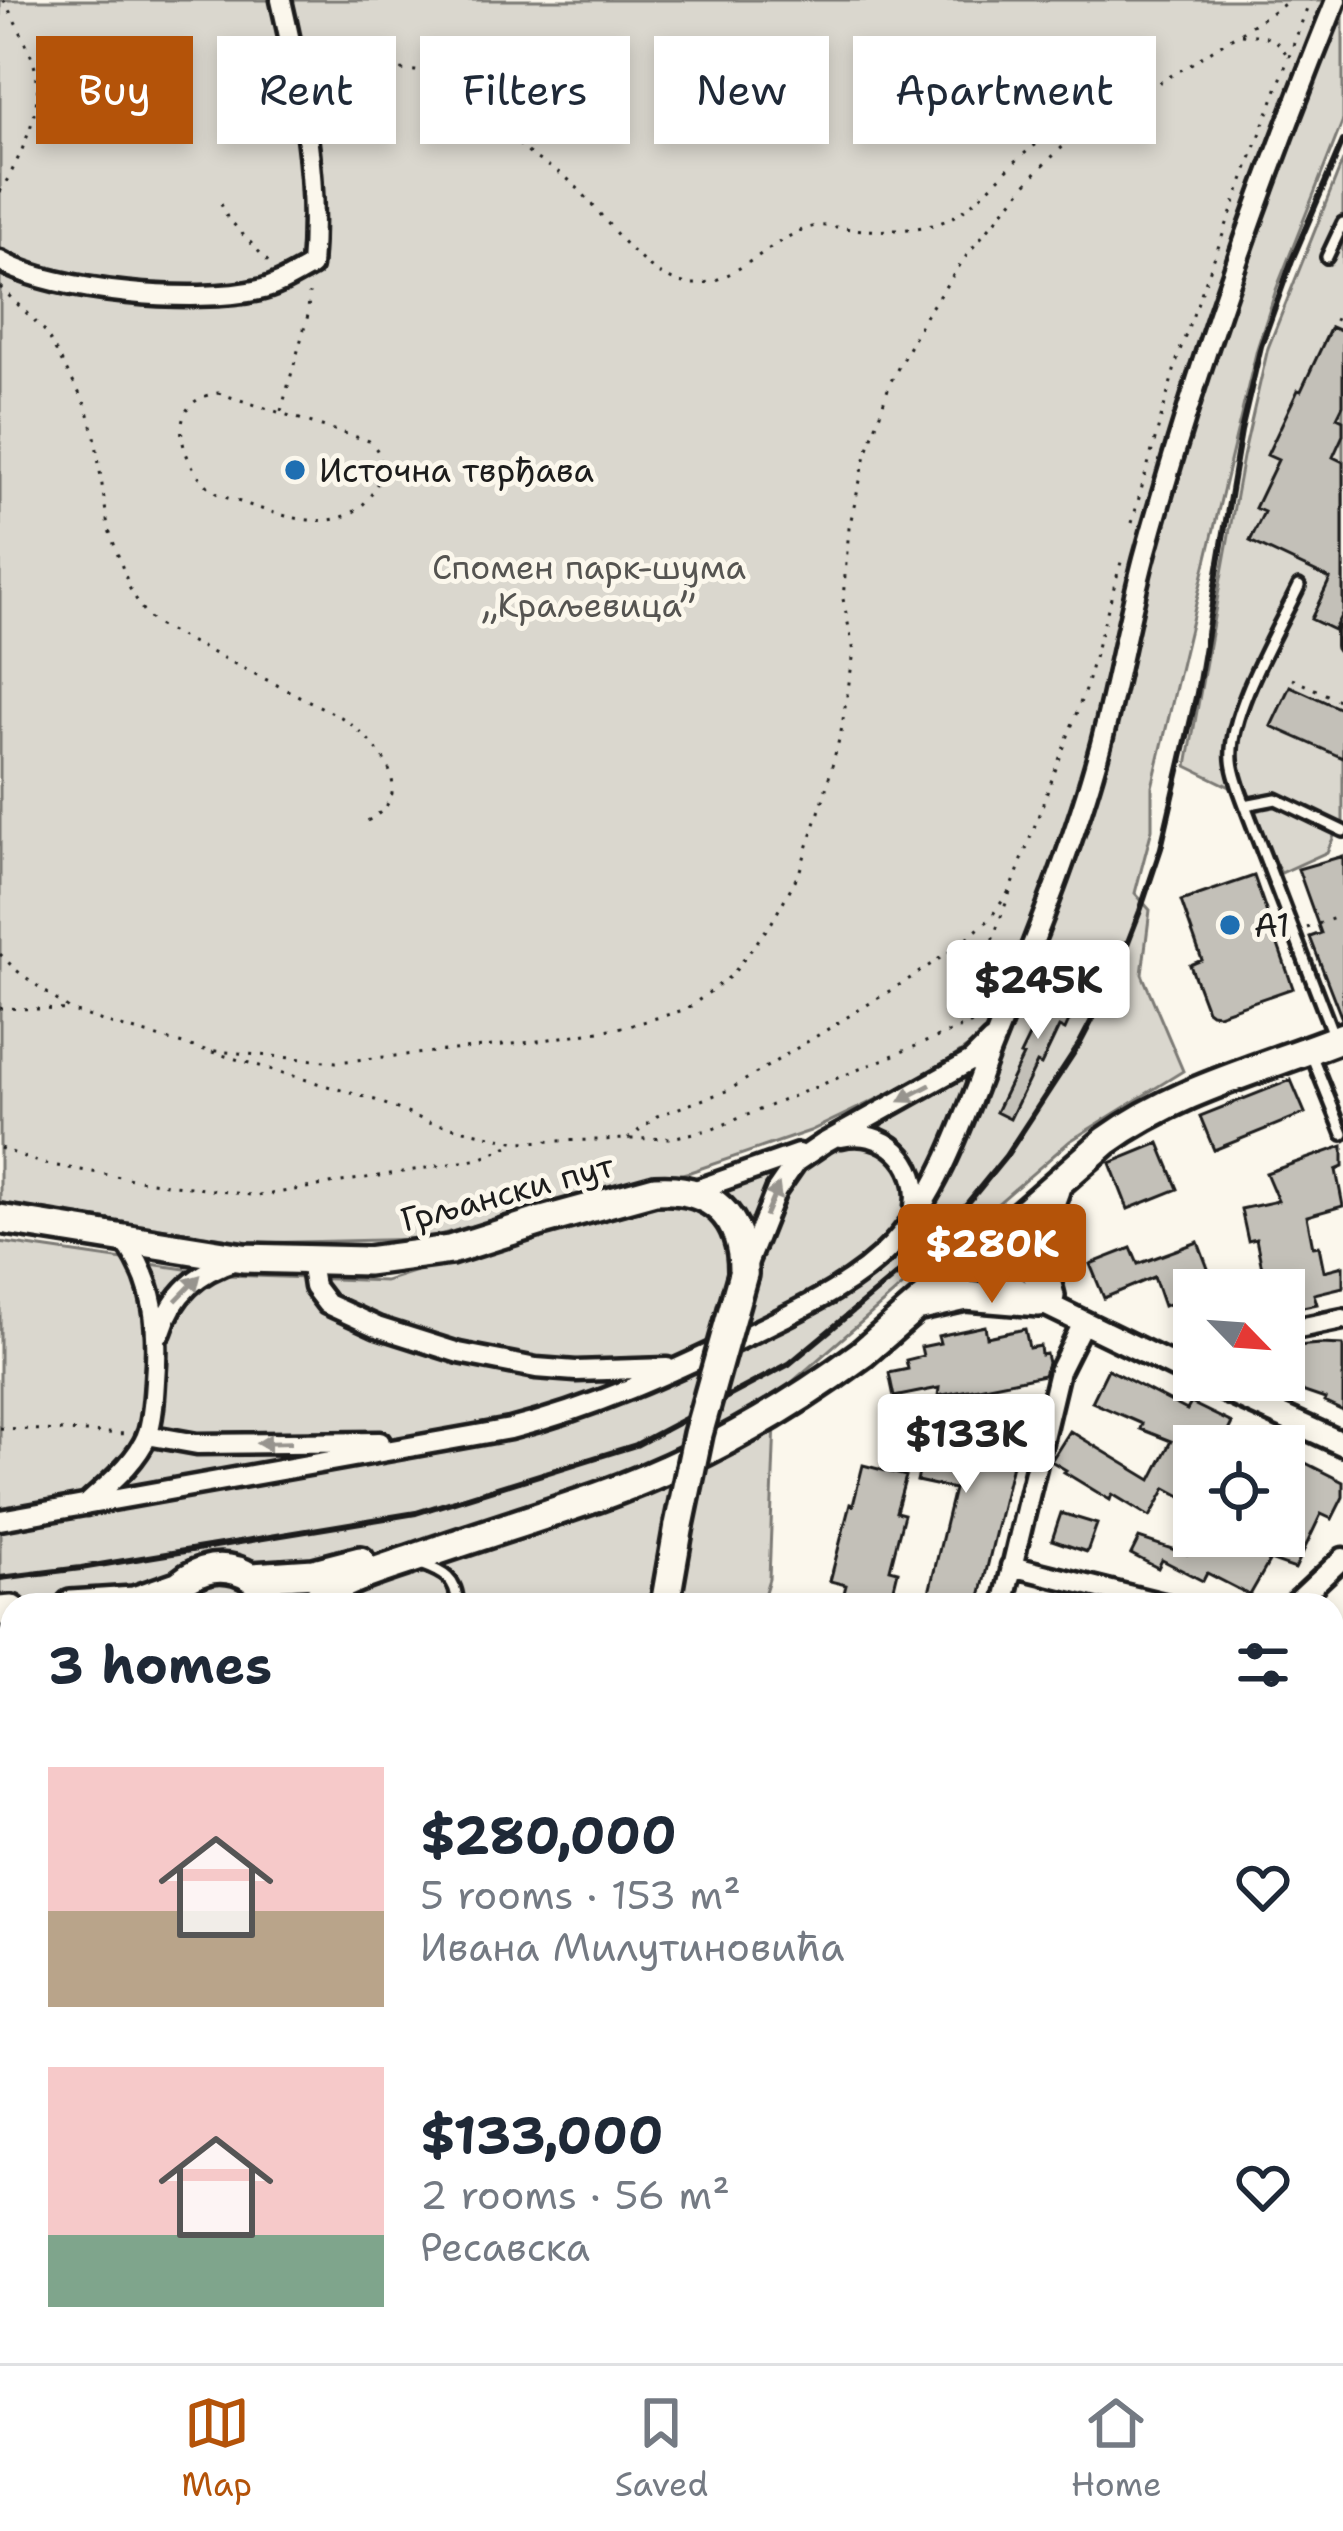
<!DOCTYPE html>
<html lang="en">
<head>
<meta charset="utf-8">
<style>
	:root { --surface:#fff; --page:#f6f6f7; --text:#1f2937; --muted:#747a83; --line:#e0e1e3; --accent:#b45309 }
	body { margin:0; font-family:"Shantell Sans",sans-serif; background:var(--page); color:var(--text); height:100vh; display:flex; flex-direction:column; font-size:45px; white-space:nowrap }
	* { box-sizing:border-box; margin:0 }
	p { font-size:39px; color:var(--muted) }
	.icon { flex:none; width:66px; height:66px; fill:none; stroke:currentColor; stroke-width:2; stroke-linecap:round; stroke-linejoin:round }
	.map { position:relative; flex:1; overflow:hidden }
	.details { position:absolute; left:0px; top:1593px; width:1344px; height:771px; display:flex; flex-direction:column; background:var(--surface); border-radius:36px 36px 0 0; box-shadow:0 6px 18px #0003 }
	.details>* { flex:none }
	.top-card { position:absolute; left:36px; top:36px; width:1272px; height:108px; display:flex; gap:24px }
	.needle { width:78px; rotate:115deg }
	.tools { position:absolute; left:1173px; top:1269px; display:grid; gap:24px }
	.tools a { display:grid; place-items:center; width:132px; height:132px; border-radius:0px; background:var(--surface); box-shadow:0 6px 18px #0003; font-size:60px }
	.price { position:absolute; translate:-50% -102px; padding:0 27px; border-radius:12px; background:#fff; color:#222; font-size:39px; line-height:78px; filter:drop-shadow(0 3px 6px #0008) }
	.price::after { content:''; position:absolute; left:50%; top:72px; width:36px; height:27px; margin-left:-18px; background:inherit; clip-path:polygon(0 0,100% 0,50% 100%) }
	.price.on { background:var(--accent); color:#fff }
	ul { padding:0; list-style:none }
	li { display:flex; align-items:center; gap:36px; height:300px; padding:0 48px }
	li span { display:grid; place-items:center; flex:none; width:336px; height:240px; border-radius:0px; color:#555 }
	li>.icon { margin-inline-start:auto }
	span .icon { width:144px; height:144px; fill:#fffc; stroke-width:1 }
	li b { font-size:51px }
	h2 { display:flex; justify-content:space-between; align-items:center; height:144px; padding:0 48px; font-size:51px }
	.pill { padding:0 42px; border-radius:0px; background:var(--surface); box-shadow:0 6px 18px #0003; font-size:42px; line-height:108px }
	.pill.on { background:var(--accent); color:#fff }
	.tabs { display:flex; justify-content:space-around; align-items:center; height:168px; border-top:3px solid var(--line); background:var(--surface); font-size:33px; color:var(--muted) }
	.tabs a { display:grid; justify-items:center; gap:6px }
	.tabs .on { color:var(--accent) }
	.map>svg:first-child { display:block }
</style>
</head>
<body>
<div class="map">
<svg width="1343" height="2363" viewBox="0 0 1343 2363">
	<rect width="100%" height="100%" fill="#fbf7ec"/>
	<filter id="ink" filterUnits="userSpaceOnUse"><feTurbulence type="fractalNoise" baseFrequency=".00833" numOctaves="2"/><feDisplacementMap in="SourceGraphic" scale="24" xChannelSelector="R" yChannelSelector="G"/><feConvolveMatrix kernelMatrix="1 2 1 2 8 2 1 2 1" color-interpolation-filters="sRGB"/></filter>
	<g filter="url(#ink)">
		<!-- built -->
		<path fill="#eae6dc" d="M 0,1717 L 12,1721 L 12,2352 L 671,2352 L 687,2363 L 0,2363 Z"/>
		<!-- green -->
		<path fill="#dad7ce" stroke="#7b7a75" stroke-width="3" d="M 0,0 L 1343,0 L 1343,120 L 1276,290 L 1257,349 L 1152,787 L 1152,829 L 1135,893 L 1150,910 L 1142,974 L 1183,1071 L 1070,1141 L 776,1396 L 769,1579 L 761,1605 L 12,1605 L 12,1778 L 0,1783 L 0,1242 L 226,1275 L 385,1281 L 888,1120 L 981,1038 L 927,1075 L 810,1131 L 690,1172 L 423,1239 L 256,1243 L 0,1203 Z
			M 1343,160 L 1343,837 L 1335,834 L 1327,852 L 1281,873 L 1230,787 L 1187,766 L 1243,457 L 1268,348 Z
			M 1343,1643 L 1343,2363 L 893,2363 L 878,2352 L 1332,2352 L 1332,1660 Z
			M 567,2352 L 814,2352 L 828,2363 L 558,2363 Z"/>
		<!-- building -->
		<path fill="#c3c0b8" stroke="#1c1c1c" stroke-width="3" d="M 1331,327 L 1343,332 L 1343,405 L 1337,417 L 1343,420 L 1343,435 L 1333,457 L 1343,462 L 1343,612 L 1334,630 L 1311,619 L 1330,579 L 1250,541 L 1264,512 L 1255,508 L 1278,460 L 1267,455 L 1298,390 L 1301,391 Z
			M 1290,686 L 1343,710 L 1343,758 L 1271,726 Z
			M 1343,856 L 1343,1019 L 1342,1019 L 1310,937 L 1321,933 L 1298,869 Z
			M 1254,876 L 1293,988 L 1218,1014 L 1211,1013 L 1207,1010 L 1190,965 L 1202,960 L 1181,901 Z
			M 1044,983 L 1073,998 L 1069,1007 L 1074,1010 L 1065,1030 L 1059,1027 L 1041,1065 L 1037,1063 L 1010,1119 L 996,1112 L 1023,1056 L 1020,1055 L 1039,1016 L 1030,1012 Z
			M 1291,1080 L 1305,1113 L 1214,1150 L 1200,1116 Z
			M 1159,1143 L 1178,1189 L 1128,1209 L 1110,1163 Z
			M 1343,1146 L 1343,1167 L 1336,1170 L 1343,1206 L 1307,1216 L 1313,1247 L 1319,1246 L 1324,1271 L 1343,1266 L 1343,1287 L 1314,1294 L 1317,1304 L 1284,1311 L 1284,1290 L 1272,1290 L 1267,1278 L 1264,1278 L 1256,1239 L 1248,1241 L 1241,1209 L 1278,1201 L 1266,1173 Z
			M 1198,1242 L 1215,1287 L 1194,1290 L 1194,1294 L 1164,1306 L 1154,1277 L 1104,1298 L 1090,1264 L 1131,1248 L 1138,1264 Z
			M 985,1326 L 987,1337 L 1025,1329 L 1029,1348 L 1040,1346 L 1041,1355 L 1046,1354 L 1048,1363 L 1044,1375 L 938,1396 L 939,1388 L 894,1397 L 889,1373 L 908,1369 L 906,1360 L 923,1356 L 921,1347 L 940,1343 L 938,1336 Z
			M 1320,1344 L 1343,1345 L 1343,1411 L 1324,1402 L 1325,1399 L 1284,1385 L 1284,1347 Z
			M 1108,1369 L 1187,1410 L 1191,1403 L 1232,1423 L 1221,1446 L 1194,1446 L 1194,1503 L 1166,1488 L 1150,1517 L 1112,1494 L 1110,1500 L 1064,1472 L 1066,1470 L 1051,1461 L 1070,1431 L 1151,1480 L 1171,1441 L 1140,1429 L 1142,1424 L 1092,1402 Z
			M 937,1399 L 1007,1416 L 1003,1449 L 1015,1452 L 978,1605 L 926,1605 L 954,1489 L 917,1481 Z
			M 1284,1452 L 1343,1482 L 1343,1497 L 1332,1519 L 1321,1514 L 1295,1569 L 1270,1560 L 1250,1595 L 1207,1573 L 1203,1581 L 1162,1560 L 1158,1568 L 1131,1554 L 1139,1538 L 1187,1554 L 1190,1549 L 1186,1547 L 1192,1536 L 1217,1536 L 1253,1557 L 1262,1536 L 1284,1536 Z
			M 863,1465 L 906,1476 L 896,1512 L 904,1514 L 890,1569 L 898,1571 L 892,1596 L 871,1591 L 868,1605 L 841,1605 L 846,1585 L 830,1581 L 850,1504 L 853,1505 Z
			M 1061,1513 L 1097,1524 L 1087,1552 L 1052,1540 Z"/>
		<g fill="none" stroke-linecap="round" stroke-linejoin="round">
			<!-- service casing -->
			<g stroke="#1c1c1c" stroke-width="18">
				<path id="service" d="M 1327,257 L 1343,223
					M 1343,632 L 1343,646
					M 1245,805 C 1240,791 1233,775 1232,760 C 1228,713 1278,630 1299,586
					M 1333,1035 L 1245,805 L 1276,799 L 1343,831
					M 1311,1054 L 1343,1134
					M 421,1564 C 443,1572 458,1579 457,1605
					M 0,1918 L 12,1923
					M 0,2044 L 12,2048
					M 1332,2135 L 1343,2115
					M 290,2352 L 303,2363
					M 393,2363 L 403,2352"/>
			</g>
			<!-- minor casing -->
			<g stroke="#1c1c1c" stroke-width="27">
				<path id="minor" d="M 0,261 C 55,293 198,304 259,290 C 278,286 294,275 311,266 C 319,176 301,88 281,0
					M 841,1137 C 884,1127 922,1162 915,1206
					M 690,1192 L 798,1154
					M 310,1261 L 314,1287 L 327,1304 L 377,1327 L 459,1353 L 536,1368 L 576,1371 L 667,1368
					M 747,1264 L 776,1191 L 796,1162 L 824,1143 L 971,1061 L 991,1041
					M 1284,1331 L 1343,1319
					M 161,1332 C 173,1293 198,1272 236,1260
					M 1179,1369 L 1194,1349
					M 147,1435 L 197,1444 L 380,1442
					M 86,1505 C 107,1485 135,1464 147,1436 C 153,1419 154,1398 155,1381 C 159,1329 156,1283 124,1240
					M 0,1520 L 510,1429 C 593,1408 670,1373 746,1336 C 796,1311 853,1287 892,1245 C 940,1193 965,1116 990,1051 C 1030,950 1073,849 1101,744 C 1117,682 1128,619 1144,558 C 1196,368 1262,183 1336,0
					M 1011,1566 L 1168,1605
					M 1003,1605 L 1059,1371 L 1083,1323
					M 1293,1605 L 1343,1558"/>
			</g>
			<!-- tertiary casing -->
			<g stroke="#1c1c1c" stroke-width="30">
				<path id="tertiary" d="M 991,1243 L 1019,1257 L 1045,1289
					M 985,1248 L 996,1273 L 1023,1293 L 1194,1376
					M 1203,1380 L 1343,1444"/>
			</g>
			<!-- primary casing -->
			<g stroke="#1c1c1c" stroke-width="36">
				<path id="primary" d="M 0,1219 L 243,1258 L 367,1261 L 450,1250 L 542,1221 L 655,1190 C 712,1186 744,1217 743,1274
					M 1050,1296 C 1038,1252 1039,1232 1055,1190
					M 921,1306 L 966,1296 L 1039,1302
					M 252,1577 L 314,1573 L 360,1561
					M 71,1605 L 134,1601 L 177,1586
					M 164,1605 C 191,1557 249,1555 275,1605
					M 307,1605 C 341,1581 376,1571 415,1558 C 476,1537 537,1518 598,1497 C 693,1463 781,1414 862,1354 L 1106,1141 C 1178,1089 1262,1069 1343,1037
					M 665,1605 L 679,1525
					M 0,1611 L 12,1610
					M 847,2352 L 863,2363"/>
			</g>
			<!-- path -->
			<path stroke="#1c1c1c" stroke-width="3" stroke-dasharray="3 9" stroke-linecap="butt" d="M 1241,34 C 1263,35 1277,36 1288,57
				M 320,79 C 350,92 357,78 385,72 C 412,67 438,73 461,87 C 483,107 504,130 526,151 C 540,163 557,169 571,182 C 605,212 642,284 694,284 C 733,284 772,239 808,228 C 823,223 837,228 853,229 C 879,232 928,231 951,218 C 987,198 1015,153 1049,137 C 1060,132 1073,129 1084,126
				M 0,192 C 17,165 41,114 37,81 C 35,53 16,25 4,0
				M 221,204 L 227,217 L 272,266
				M 0,287 L 44,330 L 87,407 L 95,436 L 108,527 L 130,589 L 145,614 L 155,624 L 341,717 C 375,740 423,792 367,821
				M 1334,319 L 1343,323
				M 218,393 L 369,441 C 383,453 384,467 377,484 C 347,549 270,510 221,496 C 183,474 157,401 218,393 Z
				M 281,411 L 308,315 L 309,293
				M 1132,523 L 1179,353 L 1310,0
				M 1292,679 L 1343,702
				M 1307,928 L 1343,915
				M 0,954 L 16,970 L 70,1010 L 114,1025 L 205,1050 L 336,1062 L 532,1042 L 629,1026 L 687,1009 L 732,975 L 772,922 L 799,873 L 823,800 L 841,732 L 854,652 L 843,599 L 849,528 L 866,455 L 890,383 L 926,315 L 969,252 L 1038,170 L 1086,125 L 1186,67 L 1291,0
				M 0,1008 L 70,1010
				M 959,1030 L 1085,690 L 1123,555
				M 212,1052 L 375,1100 L 429,1122 L 517,1142 L 671,1138 L 713,1129 L 982,1019
				M 628,1139 L 657,1116 L 729,1090 L 909,979 L 955,948 L 989,920 L 1012,887
				M 0,1148 L 40,1163 L 144,1181 L 258,1196 L 480,1159 L 515,1143
				M 0,1428 L 127,1434
				M 1332,2012 L 1343,2017
				M 1332,2341 L 1343,2348
				M 1175,2363 L 1179,2352
				M 1324,2363 L 1329,2352"/>
			<!-- service -->
			<use href="#service" stroke="#fbf7ec" stroke-width="9"/>
			<!-- minor -->
			<use href="#minor" stroke="#fbf7ec" stroke-width="18"/>
			<!-- tertiary -->
			<use href="#tertiary" stroke="#fbf7ec" stroke-width="21"/>
			<!-- primary -->
			<use href="#primary" stroke="#fbf7ec" stroke-width="27"/>
			<!-- rail -->
			<path stroke="#1c1c1c" stroke-width="6" d="M 0,1578 L 81,1568 L 416,1513 L 636,1445 L 789,1364 L 913,1261 L 953,1221 L 1006,1156 L 1080,1043 L 1114,978 L 1140,911 L 1161,848 L 1197,693 L 1241,431 L 1261,346 L 1292,260 L 1343,141"/>
			<!-- primary-bridge casing -->
			<g stroke="#1c1c1c" stroke-width="36" stroke-linecap="butt">
				<path id="primary-bridge" d="M 679,1525 L 698,1434 L 743,1274"/>
			</g>
			<!-- primary-bridge -->
			<use href="#primary-bridge" stroke="#fbf7ec" stroke-width="27"/>
		</g>
		<!-- one-way arrows -->
		<defs><path id="oneway-solid" d="M-6-.8H1V-3.2L6.5 0L1 3.2V.8H-6Z" transform="scale(3)"/></defs>
		<g fill="#97948e">
			<use href="#oneway-solid" transform="translate(915 1093) rotate(152)"/>
			<use href="#oneway-solid" transform="translate(772 1200) rotate(-67)"/>
			<use href="#oneway-solid" transform="translate(188 1288) rotate(-46)"/>
			<use href="#oneway-solid" transform="translate(274 1443) rotate(179)"/>
		</g>
	</g>
	<!-- markers -->
	<g fill="#1f6fb2" stroke="#fbf7ec" stroke-width="4.5">
		<circle cx="295" cy="470" r="12"/>
		<circle cx="1230" cy="925" r="12"/>
	</g>
	<g text-anchor="middle" stroke-width="10" stroke-linejoin="round" paint-order="stroke">
		<!-- poi labels -->
		<g font-size="33" fill="#1c1c1c" stroke="#fbf7ec" text-anchor="start">
			<text x="319" y="482">Источна тврђава</text>
			<text x="1254" y="937">A1</text>
		</g>
		<!-- park labels -->
		<g font-size="33" fill="#555451" stroke="#fbf7ec">
			<text x="589" y="579">Спомен парк-шума<tspan x="589" dy="38">„Краљевица”</tspan></text>
		</g>
		<!-- street labels -->
		<g font-size="33" fill="#1c1c1c" stroke="#fbf7ec">
			<text transform="translate(507 1192) rotate(-15)" y="12">Грљански пут</text>
		</g>
	</g>
</svg>
<div class="tools">
<a><svg class="needle" viewBox="-14 -14 28 28"><path d="M0-13l5 13h-10z" fill="#e53935"/><path d="M0 13l5-13h-10z" fill="#747a83"/></svg></a>
<a><svg class="icon" aria-label="locate" viewBox="0 0 24 24"><circle cx="12" cy="12" r="6"/><path d="M12 2v4M12 18v4M2 12h4M18 12h4"/></svg></a>
</div>
<b class="price" style="left:1038px;top:1042px">$245K</b>
<b class="price on" style="left:992px;top:1306px">$280K</b>
<b class="price" style="left:966px;top:1496px">$133K</b>
<div class="top-card">
<a class="pill on">Buy</a>
<a class="pill">Rent</a>
<a class="pill">Filters</a>
<a class="pill">New</a>
<a class="pill">Apartment</a>
</div>
<section class="details">
<h2>3 homes<svg class="icon" aria-label="filters" viewBox="0 0 24 24"><path d="M4 7h16M4 17h16"/><circle cx="9" cy="7" r="2"/><circle cx="15" cy="17" r="2"/></svg></h2>
<ul>
<li><span style="background:linear-gradient(#f6c9c9 60%,#b9a48a 0)"><svg class="icon" aria-label="home" viewBox="0 0 24 24"><path d="M3 11l9-7 9 7M6 9v11h12V9"/></svg></span><div><b>$280,000</b><p>5 rooms · 153 m²</p><p>Ивана Милутиновића</p></div><svg class="icon" aria-label="heart" viewBox="0 0 24 24"><path d="M12 20l-8-8c-3-5 5-10 8-4 3-6 11-1 8 4z"/></svg></li>
<li><span style="background:linear-gradient(#f6c9c9 70%,#7fa58c 0)"><svg class="icon" aria-label="home" viewBox="0 0 24 24"><path d="M3 11l9-7 9 7M6 9v11h12V9"/></svg></span><div><b>$133,000</b><p>2 rooms · 56 m²</p><p>Ресавска</p></div><svg class="icon" aria-label="heart" viewBox="0 0 24 24"><path d="M12 20l-8-8c-3-5 5-10 8-4 3-6 11-1 8 4z"/></svg></li>
</ul>
</section>
</div>
<nav class="tabs">
<a class="on"><svg class="icon" aria-label="map" viewBox="0 0 24 24"><path d="M3 6l6-2 6 2 6-2v14l-6 2-6-2-6 2zM9 4v14M15 6v14"/></svg>Map</a>
<a><svg class="icon" aria-label="saved" viewBox="0 0 24 24"><path d="M7 4h10v16l-5-4-5 4z"/></svg>Saved</a>
<a><svg class="icon" aria-label="home" viewBox="0 0 24 24"><path d="M3 11l9-7 9 7M6 9v11h12V9"/></svg>Home</a>
</nav>
</body>
</html>
